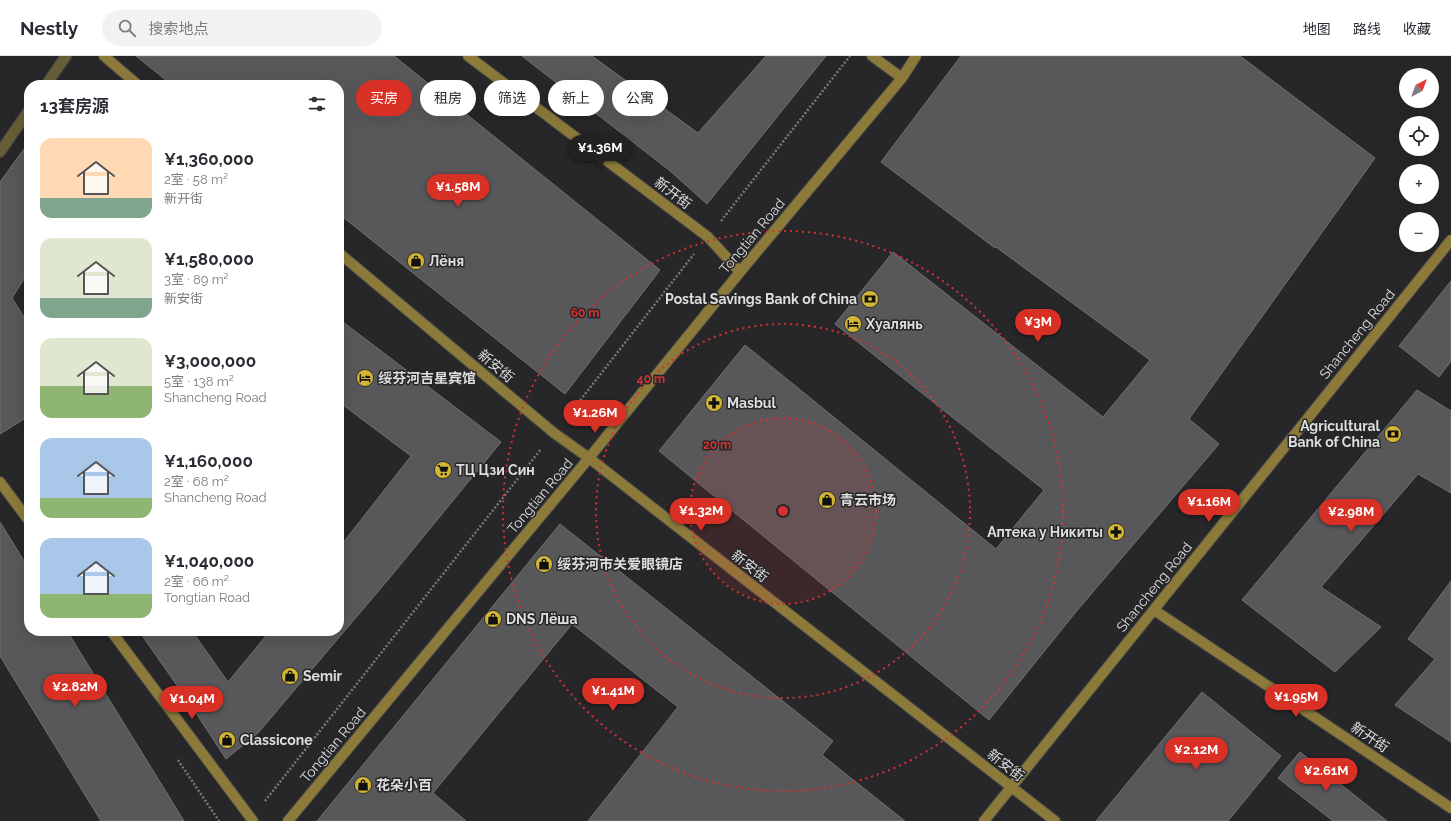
<!DOCTYPE html>
<html lang="zh">
<head>
<meta charset="utf-8">
<style>
	:root { --surface:#fff; --page:#f2f2f3; --text:#2b2b33; --muted:#7c7c81; --line:#e1e1e2; --accent:#d93025 }
	body { margin:0; font-family:Raleway,"Noto Sans SC",sans-serif; background:var(--page); color:var(--text); height:100vh; display:flex; flex-direction:column; font-size:15px; white-space:nowrap }
	* { box-sizing:border-box; margin:0 }
	p { font-size:13px; color:var(--muted) }
	.icon { flex:none; width:22px; height:22px; fill:none; stroke:currentColor; stroke-width:2; stroke-linecap:round; stroke-linejoin:round }
	.map { position:relative; flex:1; overflow:hidden }
	.side { position:absolute; left:24px; top:24px; width:320px; height:556px; display:flex; flex-direction:column; background:var(--surface); border-radius:16px; box-shadow:0 4px 16px #0002 }
	.side>* { flex:none }
	.banner { position:absolute; left:356px; top:24px; width:380px; height:36px; display:flex; gap:8px }
	.needle { width:26px; rotate:41deg }
	.controls { position:absolute; left:1399px; top:12px; display:grid; gap:8px }
	.controls a { display:grid; place-items:center; width:40px; height:40px; border-radius:50%; background:var(--surface); box-shadow:0 4px 16px #0002; font-size:20px }
	.price { position:absolute; translate:-50% -34px; padding:0 9px; border-radius:14px; background:var(--accent); color:#fff; font-size:13px; line-height:26px; filter:drop-shadow(0 1px 2px #0008) }
	.price::after { content:''; position:absolute; left:50%; top:24px; width:12px; height:9px; margin-left:-6px; background:inherit; clip-path:polygon(0 0,100% 0,50% 100%) }
	.price.selected { background:#222; color:#fff }
	ul { padding:0; list-style:none }
	li { display:flex; align-items:center; gap:12px; height:100px; padding:0 16px }
	li span { display:grid; place-items:center; flex:none; width:112px; height:80px; border-radius:12px; color:#555 }
	li>.icon { margin-inline-start:auto }
	span .icon { width:48px; height:48px; fill:#fffc; stroke-width:1 }
	li b { font-size:17px }
	h2 { display:flex; justify-content:space-between; align-items:center; height:48px; padding:0 16px; font-size:17px }
	.chip { padding:0 14px; border-radius:18px; background:var(--surface); box-shadow:0 4px 16px #0002; font-size:14px; line-height:36px }
	.chip.selected { background:var(--accent); color:#fff }
	header { display:flex; align-items:center; gap:24px; box-sizing:border-box; height:56px; padding:0 20px; background:var(--surface); border-bottom:1px solid var(--line) }
	header strong { font-size:19px }
	nav { display:flex; gap:22px; margin-inline-start:auto; font-size:14px }
	.search { width:280px; height:36px; background:var(--page); display:flex; align-items:center; gap:10px; box-sizing:border-box; padding:0 14px; border-radius:22px; color:var(--muted); font-size:15px }
	.map>svg:first-child { display:block }
</style>
</head>
<body>
<header>
<strong>Nestly</strong>
<div class="search"><svg class="icon" aria-label="search" viewBox="0 0 24 24"><circle cx="10" cy="10" r="6"/><path d="M15 15l6 6"/></svg>搜索地点</div>
<nav><a>地图</a><a>路线</a><a>收藏</a></nav>
</header>
<div class="map">
<svg width="1451" height="765" viewBox="0 0 1451 765">
	<rect width="100%" height="100%" fill="#27272a"/>
	<!-- building -->
	<path fill="#58585b" stroke="#707174" d="M 136,0 L 394,0 L 660,214 L 565,338 L 339,158 L 339,29 L 172,29 Z
		M 522,0 L 592,0 L 698,77 L 766,0 L 826,0 L 707,148 L 669,114 Z
		M 961,0 L 1240,0 L 1375,102 L 1189,363 L 1219,388 L 1075,557 L 989,664 L 659,395 L 745,289 L 996,493 L 1044,434 L 835,268 L 893,196 L 1103,361 L 1150,304 L 996,191 L 995,192 L 881,106 Z
		M 29,86 L 29,215 L 12,242 L 29,269 L 29,360 L 0,378 L 0,126 Z
		M 1451,225 L 1451,305 L 1439,321 L 1399,290 Z
		M 339,263 L 501,386 L 392,519 L 258,677 L 226,703 L 192,651 L 139,575 L 192,575 L 228,626 L 270,575 L 339,575 L 339,492 L 411,400 L 339,346 Z
		M 1417,334 L 1451,355 L 1451,437 L 1418,418 L 1321,531 L 1381,571 L 1335,616 L 1242,544 Z
		M 0,466 L 29,513 L 29,575 L 67,575 L 184,765 L 101,765 L 0,600 Z
		M 560,468 L 833,685 L 822,699 L 905,765 L 588,765 L 678,651 L 572,568 L 433,737 L 466,765 L 317,765 Z
		M 1451,525 L 1451,686 L 1395,649 L 1435,603 L 1408,583 Z
		M 1202,636 L 1281,700 L 1228,765 L 1096,765 Z
		M 1300,696 L 1387,765 L 1333,765 L 1278,722 Z"/>
	<g fill="none" stroke-linecap="round" stroke-linejoin="round">
		<!-- street casing -->
		<g stroke="#444447" stroke-width="12">
			<path id="street" d="M 46,29 L 66,0
				M 0,96 L 29,54"/>
		</g>
		<!-- secondary casing -->
		<g stroke="#444447" stroke-width="12">
			<path id="secondary" d="M 104,0 L 138,29
				M 468,0 L 708,181 L 740,216
				M 872,0 L 902,22
				M 339,197 L 554,377 L 589,402 L 1055,765
				M 0,426 L 29,465
				M 1154,554 L 1451,752
				M 111,575 L 253,765
				M 288,765 L 589,402 L 740,216 L 902,22 L 916,0
				M 984,765 L 1451,184"/>
		</g>
		<!-- path -->
		<path stroke="#78787a" stroke-width="2.5" stroke-dasharray="2 2" stroke-linecap="butt" d="M 721,165 L 850,0
			M 568,360 L 694,198
			M 178,704 L 219,765
			M 265,745 L 541,393"/>
		<!-- street -->
		<use href="#street" stroke="#675d36" stroke-width="10"/>
		<!-- secondary -->
		<use href="#secondary" stroke="#8b7a3a" stroke-width="10"/>
	</g>
	<!-- distance rings -->
	<circle cx="783" cy="455" r="93" fill="#d63131" fill-opacity=".12"/>
	<g fill="none" stroke="#d63131" stroke-width="2" stroke-dasharray="2 4">
		<circle cx="783" cy="455" r="93"/>
		<circle cx="783" cy="455" r="187"/>
		<circle cx="783" cy="455" r="280"/>
	</g>
	<!-- icons -->
	<defs>
		<g id="shop-disc" transform="scale(0.9)"><circle r="9.5" fill="#d4b635" stroke="#27272a"/><path d="M-5-2.5h2.3a2.7 3.5 0 0 1 5.4 0H5L5.5 6h-11ZM-1.5-2.5h3a1.5 2.3 0 0 0-3 0Z" fill="#111"/></g>
		<g id="bank-disc" transform="scale(0.9)"><circle r="9.5" fill="#d4b635" stroke="#27272a"/><path d="M-6-4H6V4H-6ZM0-2.3a2.3 2.3 0 1 0 0 4.6a2.3 2.3 0 1 0 0-4.6Z" fill="#111"/></g>
		<g id="hotel-disc" transform="scale(0.9)"><circle r="9.5" fill="#d4b635" stroke="#27272a"/><path d="M-6-4.5h1.5V1H6V5H4.5V3h-9V5H-6ZM-4 0a1.8 1.8 0 1 1 3.6 0ZM.5 0V-2.5h3Q6-2.5 6 0Z" fill="#111"/></g>
		<g id="pharmacy-disc" transform="scale(0.9)"><circle r="9.5" fill="#d4b635" stroke="#27272a"/><path d="M-2-6h4v4h4v4h-4v4h-4v-4h-4v-4h4Z" fill="#111"/></g>
		<g id="supermarket-disc" transform="scale(0.9)"><circle r="9.5" fill="#d4b635" stroke="#27272a"/><path d="M-6-5.5h2.5l.6 2H6L4.5 2H-2.5L-4.4-4H-6ZM-1.5 3.2a1.3 1.3 0 1 0 .1 0ZM3 3.2a1.3 1.3 0 1 0 .1 0Z" fill="#111"/></g>
	</defs>
	<g fill-rule="evenodd">
		<use href="#shop-disc" x="416" y="205"/>
		<use href="#bank-disc" x="870" y="243"/>
		<use href="#hotel-disc" x="853" y="268"/>
		<use href="#hotel-disc" x="365" y="322"/>
		<use href="#pharmacy-disc" x="714" y="347"/>
		<use href="#bank-disc" x="1393" y="378"/>
		<use href="#supermarket-disc" x="443" y="414"/>
		<use href="#shop-disc" x="827" y="444"/>
		<use href="#pharmacy-disc" x="1116" y="476"/>
		<use href="#shop-disc" x="544" y="508"/>
		<use href="#shop-disc" x="493" y="563"/>
		<use href="#shop-disc" x="290" y="620"/>
		<use href="#shop-disc" x="227" y="684"/>
		<use href="#shop-disc" x="363" y="729"/>
	</g>
	<g text-anchor="middle" stroke-width="3" stroke-linejoin="round" paint-order="stroke">
		<!-- street labels -->
		<g font-size="14" fill="#dddedf" stroke="#27272a">
			<text transform="translate(673 137) rotate(37)" y="5">新开街</text>
			<text transform="translate(752 180) rotate(-50)" y="5">Tongtian Road</text>
			<text transform="translate(1357 278) rotate(-51)" y="5">Shancheng Road</text>
			<text transform="translate(496 310) rotate(40)" y="5">新安街</text>
			<text transform="translate(540 440) rotate(-50)" y="5">Tongtian Road</text>
			<text transform="translate(750 510) rotate(38)" y="5">新安街</text>
			<text transform="translate(1154 531) rotate(-51)" y="5">Shancheng Road</text>
			<text transform="translate(1370 681) rotate(34)" y="5">新开街</text>
			<text transform="translate(333 689) rotate(-50)" y="5">Tongtian Road</text>
			<text transform="translate(1006 709) rotate(38)" y="5">新安街</text>
		</g>
		<!-- poi labels -->
		<g font-size="14" font-weight="bold" fill="#dddedf" stroke="#27272a" text-anchor="start">
			<text x="429" y="210">Лёня</text>
			<text x="857" y="248" text-anchor="end">Postal Savings Bank of China</text>
			<text x="866" y="273">Хуалянь</text>
			<text x="378" y="327">绥芬河吉星宾馆</text>
			<text x="727" y="352">Masbul</text>
			<text x="1380" y="375" text-anchor="end">Agricultural<tspan x="1380" dy="16">Bank of China</tspan></text>
			<text x="456" y="419">ТЦ Цзи Син</text>
			<text x="840" y="449">青云市场</text>
			<text x="1103" y="481" text-anchor="end">Аптека у Никиты</text>
			<text x="557" y="513">绥芬河市关爱眼镜店</text>
			<text x="506" y="568">DNS Лёша</text>
			<text x="303" y="625">Semir</text>
			<text x="240" y="689">Classicone</text>
			<text x="376" y="734">花朵小百</text>
		</g>
	</g>
	<circle cx="783" cy="455" r="6" fill="#d63131" stroke="#27272a" stroke-width="2"/>
	<g font-size="12" text-anchor="middle" font-weight="bold" fill="#d63131" stroke="#27272a" stroke-width="3" stroke-linejoin="round" paint-order="stroke">
		<text x="585" y="261">60 m</text>
		<text x="651" y="327">40 m</text>
		<text x="717" y="393">20 m</text>
	</g>
</svg>
<div class="controls">
<a><svg class="needle" viewBox="-14 -14 28 28"><path d="M0-13l5 13h-10z" fill="#e53935"/><path d="M0 13l5-13h-10z" fill="#7c7c81"/></svg></a>
<a><svg class="icon" aria-label="locate" viewBox="0 0 24 24"><circle cx="12" cy="12" r="6"/><path d="M12 2v4M12 18v4M2 12h4M18 12h4"/></svg></a>
<a>+</a>
<a>−</a>
</div>
<b class="price selected" style="left:600px;top:113px">¥1.36M</b>
<b class="price" style="left:458px;top:152px">¥1.58M</b>
<b class="price" style="left:1038px;top:287px">¥3M</b>
<b class="price" style="left:595px;top:378px">¥1.26M</b>
<b class="price" style="left:1209px;top:467px">¥1.16M</b>
<b class="price" style="left:701px;top:476px">¥1.32M</b>
<b class="price" style="left:1351px;top:477px">¥2.98M</b>
<b class="price" style="left:75px;top:652px">¥2.82M</b>
<b class="price" style="left:613px;top:656px">¥1.41M</b>
<b class="price" style="left:1296px;top:662px">¥1.95M</b>
<b class="price" style="left:192px;top:664px">¥1.04M</b>
<b class="price" style="left:1196px;top:715px">¥2.12M</b>
<b class="price" style="left:1326px;top:736px">¥2.61M</b>
<div class="banner">
<a class="chip selected">买房</a>
<a class="chip">租房</a>
<a class="chip">筛选</a>
<a class="chip">新上</a>
<a class="chip">公寓</a>
</div>
<section class="side">
<h2>13套房源<svg class="icon" aria-label="filters" viewBox="0 0 24 24"><path d="M4 7h16M4 17h16"/><circle cx="9" cy="7" r="2"/><circle cx="15" cy="17" r="2"/></svg></h2>
<ul>
<li><span style="background:linear-gradient(#ffd9b3 75%,#7fa58c 0)"><svg class="icon" aria-label="home" viewBox="0 0 24 24"><path d="M3 11l9-7 9 7M6 9v11h12V9"/></svg></span><div><b>¥1,360,000</b><p>2室 · 58 m²</p><p>新开街</p></div></li>
<li><span style="background:linear-gradient(#dfe7d0 75%,#7fa58c 0)"><svg class="icon" aria-label="home" viewBox="0 0 24 24"><path d="M3 11l9-7 9 7M6 9v11h12V9"/></svg></span><div><b>¥1,580,000</b><p>3室 · 89 m²</p><p>新安街</p></div></li>
<li><span style="background:linear-gradient(#dfe7d0 60%,#8fb573 0)"><svg class="icon" aria-label="home" viewBox="0 0 24 24"><path d="M3 11l9-7 9 7M6 9v11h12V9"/></svg></span><div><b>¥3,000,000</b><p>5室 · 138 m²</p><p>Shancheng Road</p></div></li>
<li><span style="background:linear-gradient(#a9c7e8 75%,#8fb573 0)"><svg class="icon" aria-label="home" viewBox="0 0 24 24"><path d="M3 11l9-7 9 7M6 9v11h12V9"/></svg></span><div><b>¥1,160,000</b><p>2室 · 68 m²</p><p>Shancheng Road</p></div></li>
<li><span style="background:linear-gradient(#a9c7e8 70%,#8fb573 0)"><svg class="icon" aria-label="home" viewBox="0 0 24 24"><path d="M3 11l9-7 9 7M6 9v11h12V9"/></svg></span><div><b>¥1,040,000</b><p>2室 · 66 m²</p><p>Tongtian Road</p></div></li>
</ul>
</section>
</div>
</body>
</html>
